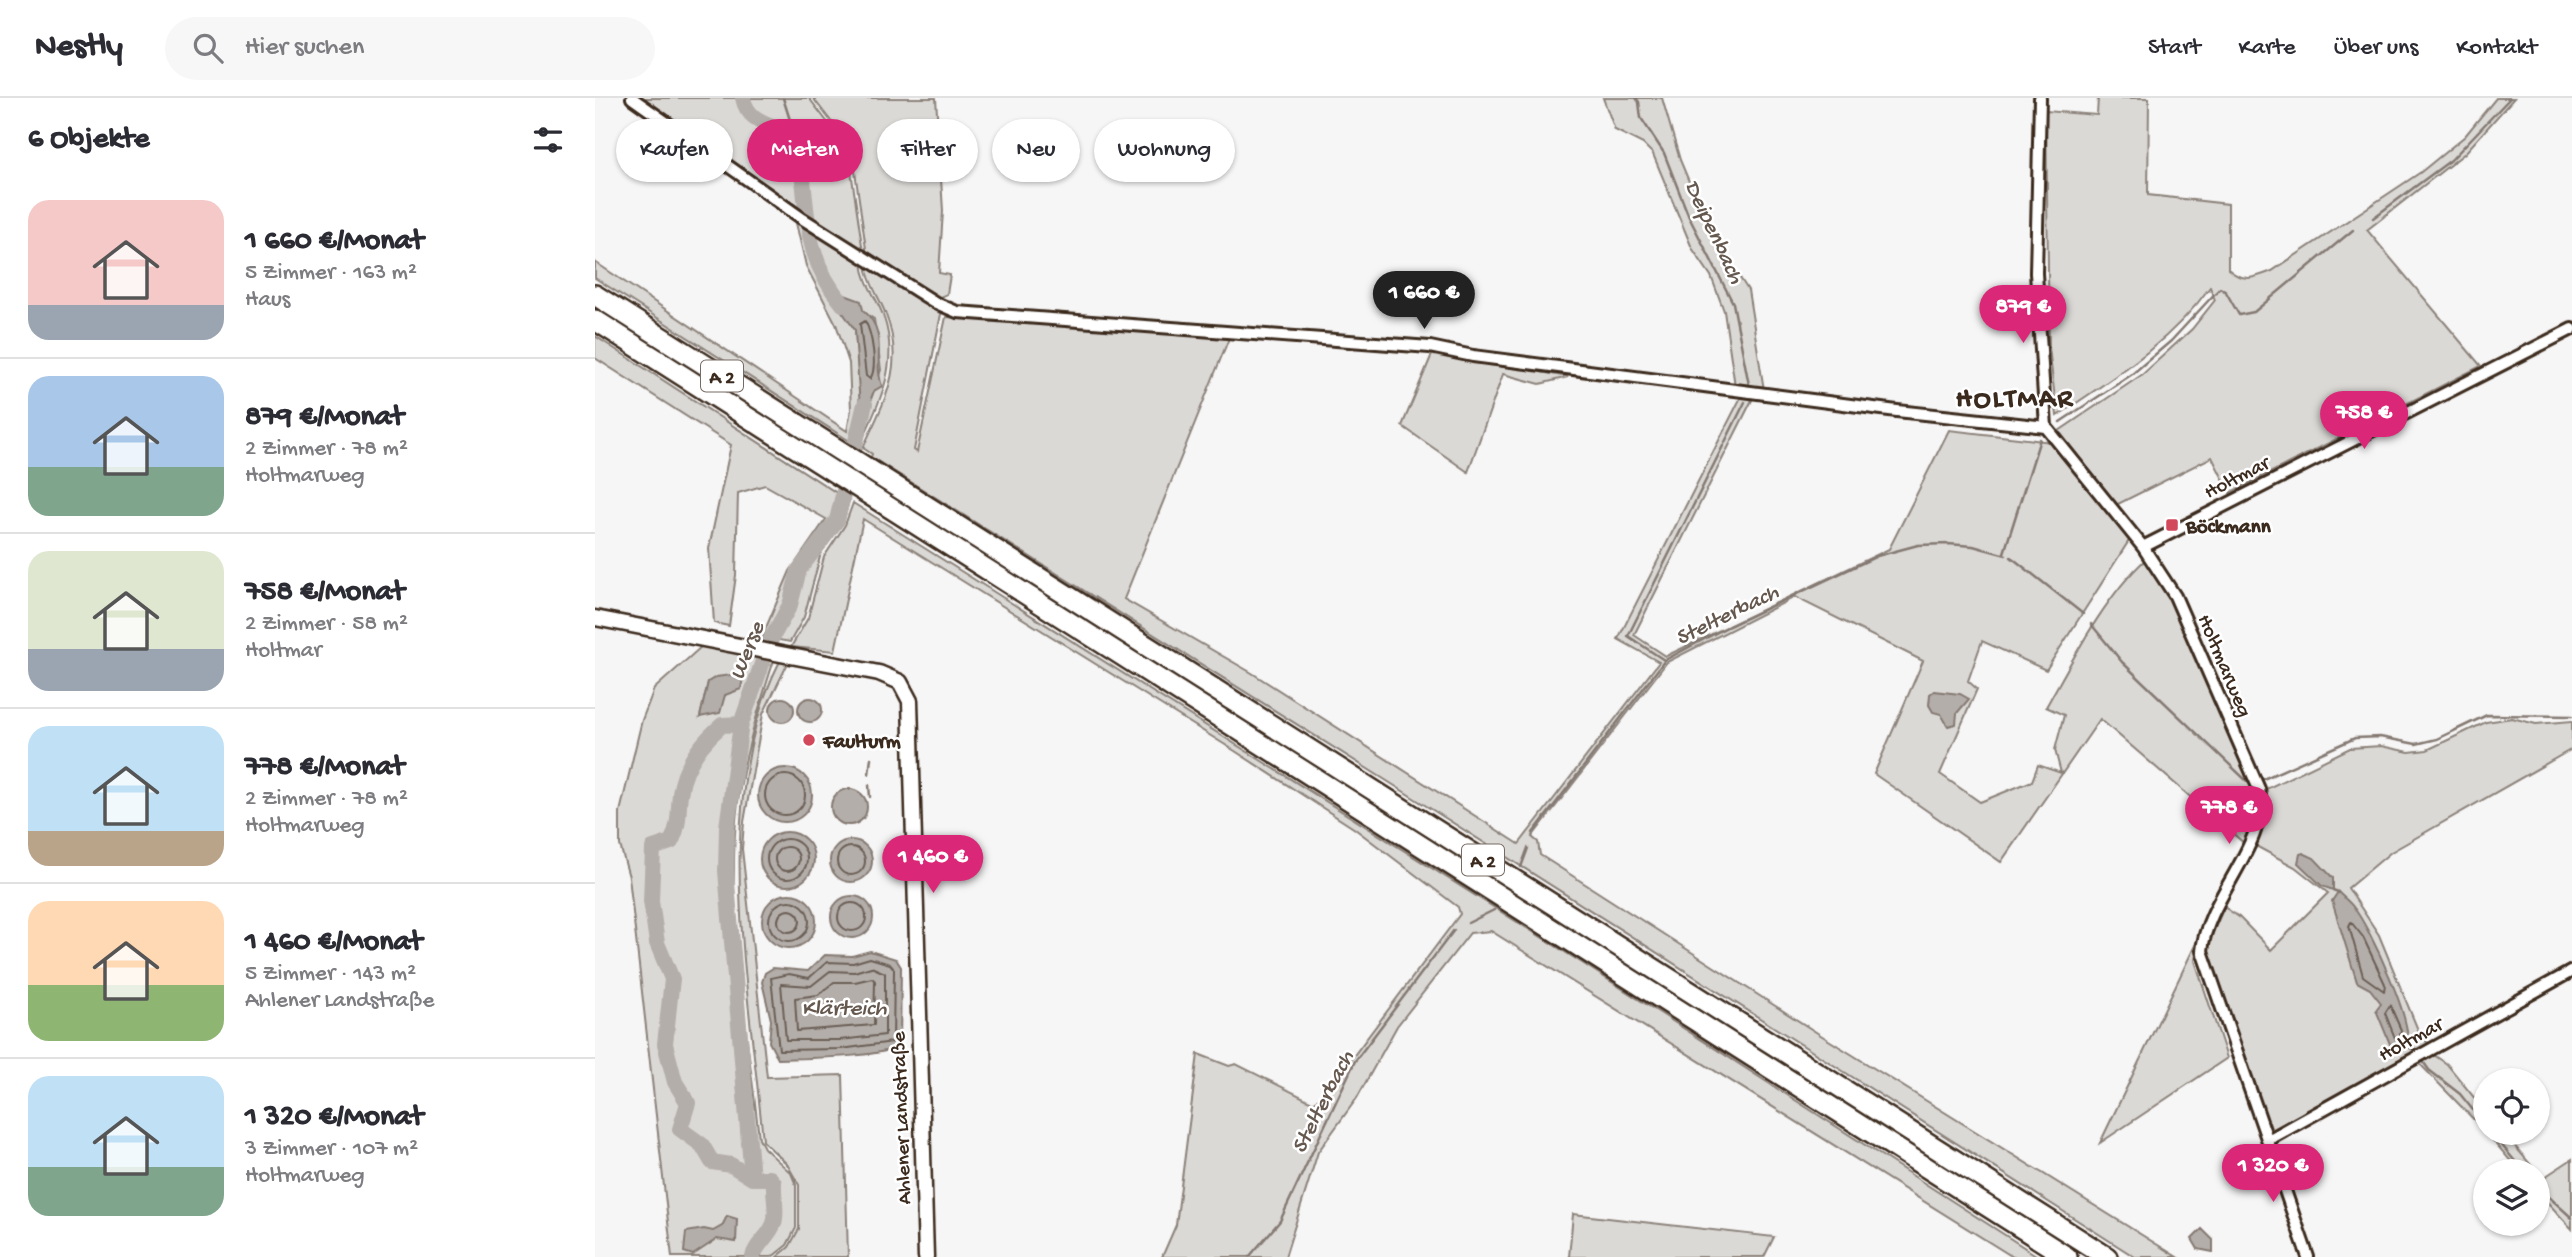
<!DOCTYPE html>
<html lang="de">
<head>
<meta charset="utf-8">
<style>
	:root { --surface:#fff; --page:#f7f7f7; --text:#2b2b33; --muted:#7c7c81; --line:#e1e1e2; --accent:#db2777 }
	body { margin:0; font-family:"Gochi Hand",sans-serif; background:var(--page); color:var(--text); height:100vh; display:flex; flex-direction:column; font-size:26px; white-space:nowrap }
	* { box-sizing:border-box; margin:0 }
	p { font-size:23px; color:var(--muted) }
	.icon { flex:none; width:38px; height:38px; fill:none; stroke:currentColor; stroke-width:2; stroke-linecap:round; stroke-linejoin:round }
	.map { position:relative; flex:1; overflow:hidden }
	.sheet { display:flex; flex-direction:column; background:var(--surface); width:595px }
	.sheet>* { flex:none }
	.hud { position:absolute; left:21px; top:21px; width:665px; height:63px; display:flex; gap:14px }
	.buttons { position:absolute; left:1878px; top:970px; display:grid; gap:14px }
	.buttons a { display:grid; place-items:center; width:77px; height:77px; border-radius:50%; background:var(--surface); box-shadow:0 2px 5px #0004; font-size:35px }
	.price { position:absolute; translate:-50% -60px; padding:0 16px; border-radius:24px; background:var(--accent); color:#fff; font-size:23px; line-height:46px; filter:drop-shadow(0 2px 4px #0008) }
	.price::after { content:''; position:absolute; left:50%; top:42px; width:21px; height:16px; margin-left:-10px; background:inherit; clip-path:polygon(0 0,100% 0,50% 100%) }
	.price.selected { background:#222; color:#fff }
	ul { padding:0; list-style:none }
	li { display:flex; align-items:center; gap:21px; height:175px; padding:0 28px }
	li+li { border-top:2px solid var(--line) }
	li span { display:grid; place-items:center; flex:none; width:196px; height:140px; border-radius:21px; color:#555 }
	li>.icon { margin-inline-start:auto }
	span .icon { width:84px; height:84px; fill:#fffc; stroke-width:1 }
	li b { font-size:30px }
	h2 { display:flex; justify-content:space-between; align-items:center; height:84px; padding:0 28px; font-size:30px }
	.pill { padding:0 24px; border-radius:32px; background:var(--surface); box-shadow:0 2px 5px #0004; font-size:24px; line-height:63px }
	.pill.selected { background:var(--accent); color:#fff }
	header { display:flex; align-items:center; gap:42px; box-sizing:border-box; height:98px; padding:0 35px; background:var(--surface); border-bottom:2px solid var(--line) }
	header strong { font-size:33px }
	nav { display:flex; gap:38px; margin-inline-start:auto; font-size:24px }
	.search { width:490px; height:63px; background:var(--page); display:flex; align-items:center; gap:18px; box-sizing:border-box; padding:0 24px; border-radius:38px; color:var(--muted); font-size:26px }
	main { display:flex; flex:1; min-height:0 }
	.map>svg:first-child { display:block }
</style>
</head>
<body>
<header>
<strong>Nestly</strong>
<div class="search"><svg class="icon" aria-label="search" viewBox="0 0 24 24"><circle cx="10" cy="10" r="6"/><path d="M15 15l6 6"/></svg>Hier suchen</div>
<nav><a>Start</a><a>Karte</a><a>Über uns</a><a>Kontakt</a></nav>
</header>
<main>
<section class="sheet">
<h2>6 Objekte<svg class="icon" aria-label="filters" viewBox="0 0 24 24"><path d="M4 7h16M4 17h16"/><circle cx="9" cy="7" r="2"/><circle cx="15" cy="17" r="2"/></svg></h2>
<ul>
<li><span style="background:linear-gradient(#f6c9c9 75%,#9aa5b1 0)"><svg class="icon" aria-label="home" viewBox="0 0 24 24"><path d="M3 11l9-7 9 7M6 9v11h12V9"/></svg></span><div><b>1 660 €/Monat</b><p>5 Zimmer · 163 m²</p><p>Haus</p></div></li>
<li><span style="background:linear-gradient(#a9c7e8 65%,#7fa58c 0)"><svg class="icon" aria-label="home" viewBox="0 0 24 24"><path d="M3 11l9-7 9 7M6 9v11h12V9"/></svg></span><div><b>879 €/Monat</b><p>2 Zimmer · 78 m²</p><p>Holtmarweg</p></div></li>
<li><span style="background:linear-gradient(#dfe7d0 70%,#9aa5b1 0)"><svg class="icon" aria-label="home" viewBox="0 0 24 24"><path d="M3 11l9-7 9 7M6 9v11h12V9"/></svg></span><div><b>758 €/Monat</b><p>2 Zimmer · 58 m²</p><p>Holtmar</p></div></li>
<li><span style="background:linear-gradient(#bfe0f5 75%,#b9a48a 0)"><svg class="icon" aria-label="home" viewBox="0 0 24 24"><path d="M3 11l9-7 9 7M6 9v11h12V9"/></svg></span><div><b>778 €/Monat</b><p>2 Zimmer · 78 m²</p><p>Holtmarweg</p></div></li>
<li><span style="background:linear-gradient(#ffd9b3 60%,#8fb573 0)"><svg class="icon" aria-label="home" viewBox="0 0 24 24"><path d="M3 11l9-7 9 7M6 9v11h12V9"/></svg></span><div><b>1 460 €/Monat</b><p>5 Zimmer · 143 m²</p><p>Ahlener Landstraße</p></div></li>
<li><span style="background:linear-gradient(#bfe0f5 65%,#7fa58c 0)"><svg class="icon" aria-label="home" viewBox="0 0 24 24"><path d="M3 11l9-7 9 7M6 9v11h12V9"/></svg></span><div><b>1 320 €/Monat</b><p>3 Zimmer · 107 m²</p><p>Holtmarweg</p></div></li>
</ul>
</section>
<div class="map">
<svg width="1977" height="1159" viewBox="0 0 1977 1159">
	<rect width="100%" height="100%" fill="#f7f6f6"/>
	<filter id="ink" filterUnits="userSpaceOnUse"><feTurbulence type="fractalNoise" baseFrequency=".0143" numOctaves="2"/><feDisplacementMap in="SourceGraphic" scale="14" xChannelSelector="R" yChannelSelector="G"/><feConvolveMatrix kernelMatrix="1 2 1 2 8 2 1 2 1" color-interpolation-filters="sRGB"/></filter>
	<g filter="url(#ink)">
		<!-- green -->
		<path fill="#dbd9d6" stroke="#8b827a" stroke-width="2" fill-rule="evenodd" d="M 42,0 L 214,0 L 240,34 L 254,59 L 268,154 Z
			M 218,0 L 341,0 L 348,113 L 344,175 L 355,177 L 352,196 L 341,201 L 272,158 L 258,59 L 242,31 Z
			M 1008,0 L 1067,0 L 1085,62 L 1115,134 L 1153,192 L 1169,292 L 1140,288 L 1129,213 L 1116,178 L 1097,150 L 1058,56 L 1048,46 L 1020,32 Z
			M 1503,0 L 1554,0 L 1553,97 L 1633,106 L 1633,171 C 1648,185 1659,180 1677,173 L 1826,74 L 1870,38 L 1901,0 L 1919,0 L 1870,55 L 1772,132 L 1886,268 L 1635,395 L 1617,359 L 1521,407 L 1464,333 L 1548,276 L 1597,231 L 1620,202 L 1615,189 C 1575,245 1518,280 1462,318 L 1454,249 L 1451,13 L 1502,17 Z
			M 201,125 L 209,126 L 267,165 C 269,186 283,201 289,220 C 305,267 283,308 264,349 L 0,180 L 0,164 L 252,333 L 256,312 L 254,265 L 241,226 L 211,168 ZM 236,192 L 279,221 L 286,272 L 269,321 L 263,319 L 265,298 L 260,232 Z
			M 271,167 L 346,216 L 319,352 L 322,354 L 351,219 L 634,240 L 529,501 L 657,575 L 924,746 L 1064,564 L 1023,541 L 1146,299 L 1158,300 L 1039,537 L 1071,558 L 1294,451 L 1354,332 L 1457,344 L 1535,441 L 1451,572 L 1387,543 L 1373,583 L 1382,591 L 1345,676 L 1385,704 L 1437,683 L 1443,667 L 1466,675 L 1460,652 L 1469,617 L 1451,609 C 1478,561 1510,498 1551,461 L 1576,497 L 1660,692 L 1662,719 L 1650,746 L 1505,621 L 1406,764 L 1279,676 L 1328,563 L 1200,499 L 1072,564 L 937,739 L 943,744 L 945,757 L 1224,936 L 1582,1159 L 1540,1159 L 800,688 L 276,359 L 277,356 L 268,350 C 288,305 311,269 291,217 C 285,200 273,185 271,167 Z
			M 0,238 L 254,403 L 248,425 L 226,455 L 209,519 L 195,544 L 167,539 L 195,473 L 231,421 L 170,387 L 143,395 L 141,477 L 134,528 L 119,525 L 114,450 L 136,347 L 0,260 Z
			M 838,254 L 973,279 L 945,286 L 908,276 L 873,374 L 807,328 Z
			M 258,405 L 981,861 L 1444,1159 L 1418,1159 L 896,833 L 875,835 L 802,928 L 762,1000 L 723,1054 L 690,1159 L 567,1159 L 581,1127 L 603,956 L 634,968 L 641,966 L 719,1005 L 742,980 L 865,816 L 863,809 L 760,731 L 640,653 L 268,421 L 240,553 L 196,549 L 213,520 L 229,459 L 250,427 Z
			M 107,548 L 179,562 C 162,615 146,666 141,722 C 132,827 153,936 164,1040 L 169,1050 L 196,1075 L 201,1087 L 201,1130 L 192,1147 L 177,1159 L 77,1159 L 34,779 L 25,747 L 25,714 L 47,622 L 59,591 ZM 113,584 L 141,593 L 134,594 L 105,619 Z
			M 186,561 L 194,563 L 168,616 L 149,724 L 147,751 L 172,979 L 248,977 L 253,1159 L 182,1159 L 194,1149 L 204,1131 L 204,1087 L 192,1066 L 168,1043 C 155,894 114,700 186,561 Z
			M 1917,620 L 1941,626 L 1977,623 L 1977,651 L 1796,754 L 1753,790 L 1784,837 L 1825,937 L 1835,947 L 1676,1034 L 1613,854 L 1614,844 L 1629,809 L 1644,819 L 1676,852 L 1733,795 L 1700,769 L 1659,747 L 1674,717 L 1671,691 L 1755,650 L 1786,648 L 1814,654 L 1832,652 L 1891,624 Z
			M 1603,841 L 1600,863 L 1632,960 L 1505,1045 Z
			M 1836,955 L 1852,966 L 1890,1013 L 1890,1033 L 1821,962 Z
			M 1891,1034 L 1908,1034 L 1941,1073 L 1924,1073 Z
			M 1977,1061 L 1977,1131 L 1943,1094 L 1942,1074 L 1948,1080 Z
			M 978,1116 L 1179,1139 L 1169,1159 L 974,1159 Z"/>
		<!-- water -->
		<path fill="#b4aeaa" stroke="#847972" stroke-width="2" d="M 236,192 L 266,203 L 268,212 C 295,235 277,263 287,288 L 279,293 L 266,326 L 260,232 L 237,199 Z
			M 144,576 L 148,579 L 146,591 L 130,597 L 125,615 L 105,619 L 113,584 L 121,579 Z
			M 1339,593 L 1365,596 L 1374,601 L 1362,615 L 1361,626 L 1353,628 L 1346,616 L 1338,614 L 1334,607 L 1335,596 Z
			M175 612a12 12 0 1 1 24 0a12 12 0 1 1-24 0Z
			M203 612a12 12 0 1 1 24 0a12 12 0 1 1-24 0Z
			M163 697a27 27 0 1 1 54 0a27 27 0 1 1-54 0Z
			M236 709a18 18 0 1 1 36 0a18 18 0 1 1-36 0Z
			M165 761a27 27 0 1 1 54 0a27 27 0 1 1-54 0Z
			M235 763a21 21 0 1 1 42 0a21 21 0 1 1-42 0Z
			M 1708,755 L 1719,760 L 1738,780 L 1738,792 L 1727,788 L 1703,765 L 1705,756 Z
			M 1743,794 C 1748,799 1755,804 1759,810 C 1775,830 1819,925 1812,948 L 1804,954 L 1797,951 L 1781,912 L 1786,905 L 1775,891 L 1762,884 L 1737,803 Z
			M167 823a27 27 0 1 1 54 0a27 27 0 1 1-54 0Z
			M236 819a21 21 0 1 1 42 0a21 21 0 1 1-42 0Z
			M 275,853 L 301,861 L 306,869 L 305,947 C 290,960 207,960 183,961 L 174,944 L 176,922 L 167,884 L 170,875 L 178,870 L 213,873 L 230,857 L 257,858 Z
			M 132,1118 L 142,1121 L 141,1144 L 122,1141 L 98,1157 L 89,1154 L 91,1134 L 109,1131 L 118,1133 L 127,1128 Z
			M 1607,1131 L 1618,1142 L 1618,1154 L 1603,1151 L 1597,1141 Z"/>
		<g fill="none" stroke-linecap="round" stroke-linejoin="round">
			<!-- shore -->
			<path stroke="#6b5f56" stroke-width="2" d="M 270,223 C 277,235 283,270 275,281 L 271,278 L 265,226 Z
				M170 697a20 20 0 1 1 40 0a20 20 0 1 1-40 0Z
				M172 761a20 20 0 1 1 40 0a20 20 0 1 1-40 0Z
				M242 763a14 14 0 1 1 28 0a14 14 0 1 1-28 0Z
				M180 761a12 12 0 1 1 24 0a12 12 0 1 1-24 0Z
				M174 823a20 20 0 1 1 40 0a20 20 0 1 1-40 0Z
				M243 819a14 14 0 1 1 28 0a14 14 0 1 1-28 0Z
				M183 823a11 11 0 1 1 22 0a11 11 0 1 1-22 0Z
				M 1756,824 L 1768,839 L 1790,886 L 1789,893 L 1768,878 L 1754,828 Z
				M 275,860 L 295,866 L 299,871 L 298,944 L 246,951 L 184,952 L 176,880 L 194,876 L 214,880 L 232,864 L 258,865 Z
				M 276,869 L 290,875 L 290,937 L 245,942 L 191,942 L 186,886 L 216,888 L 235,873 L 259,874 Z
				M 277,880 L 280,883 L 279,927 L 202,933 L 200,900 L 223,897 L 239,884 L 260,884 Z
				M 1795,907 L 1806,932 L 1804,942 L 1800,940 L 1790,915 Z"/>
			<!-- stream -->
			<path stroke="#847972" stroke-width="2.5" d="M 188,0 L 202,44
				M 1041,0 L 1044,4 L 1046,20 L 1069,55 L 1094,119 L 1138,205 L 1154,287
				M 1778,120 L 1856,62 L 1915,0
				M 1465,324 L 1536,277 L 1576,243 L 1625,190 L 1631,194 L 1644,217 L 1659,214 L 1758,132
				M 1409,455 L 1445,341
				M 1416,459 L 1488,516
				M 1496,526 L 1527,564 L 1656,687
				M 1069,562 L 1033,538 L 1150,304
				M 274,676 L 276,660
				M 1666,682 L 1760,640 L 1785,639 L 1821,646 L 1842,641 L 1892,617 L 1977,618
				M 274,687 L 275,699
				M 938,735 L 1070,562 L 1134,528 L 1282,458 L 1323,447 L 1353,446 L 1378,448 L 1411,457
				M 926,769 L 933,750
				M 1738,792 L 1743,794
				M 873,825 L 899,812
				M 1812,948 L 1820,953
				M 1827,962 L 1834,972 L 1865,996 L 1890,1027
				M 1896,1034 L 1928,1073
				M 1942,1088 L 1977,1120
				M 654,1159 L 685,1123 L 760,963 L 859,832"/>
			<!-- river -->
			<path stroke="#b4aeaa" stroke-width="16" d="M 148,0 C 152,20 167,24 184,31 C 190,35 196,41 202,44 C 216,107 203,153 248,206
				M 146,626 L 127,627 C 106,645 89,668 85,696 C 83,713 85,728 76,744 L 58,750 L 56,803 L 62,845 L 77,881 L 70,946 L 80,984 L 93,1005 L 85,1031 L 107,1047 L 117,1064 L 136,1067 L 157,1080
				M 158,1159 C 160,1147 175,1138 179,1125 C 183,1113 178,1098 179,1085 L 175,1080 L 157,1080 L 131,773 L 132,729 L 146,626 L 175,543 L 195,507 L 204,472 L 242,422 L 270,306"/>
			<!-- street casing -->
			<g stroke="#3b2a1e" stroke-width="16">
				<path id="street" d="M 37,0 L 208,121 L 341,205 L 362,214 L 835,249 L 878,258 L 1302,313 L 1451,329
					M 1445,0 L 1441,175 L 1451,329 L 1548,449 L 1580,498 L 1664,691 C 1675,746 1612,798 1607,853 L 1713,1159
					M 1548,449 L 1977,231
					M 1673,1042 L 1977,873"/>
			</g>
			<!-- secondary casing -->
			<g stroke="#3b2a1e" stroke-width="19">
				<path id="secondary" d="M 0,520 L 284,575 L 305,584 L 315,603 L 331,1159"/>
			</g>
			<!-- highway casing -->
			<g stroke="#3b2a1e" stroke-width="24">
				<path id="highway" d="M 0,197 L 1512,1159
					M 0,222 L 1472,1159"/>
			</g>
			<!-- street -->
			<use href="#street" stroke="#fff" stroke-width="10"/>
			<!-- secondary -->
			<use href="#secondary" stroke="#fff" stroke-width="14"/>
			<!-- highway -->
			<use href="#highway" stroke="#fff" stroke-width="19"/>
		</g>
	</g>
	<!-- markers -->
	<g fill="#d1495b" stroke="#fff" stroke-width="2.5">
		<rect x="1570" y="420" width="14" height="14" rx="3.5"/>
		<circle cx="214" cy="642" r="7"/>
	</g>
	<g text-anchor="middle" stroke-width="5" stroke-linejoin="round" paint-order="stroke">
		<!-- shield labels -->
		<g fill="#fff" stroke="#766a62" stroke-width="2">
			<rect x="106" y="262.5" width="42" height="31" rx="5"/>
			<rect x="867" y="746.5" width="42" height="31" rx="5"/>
		</g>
		<g font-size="19" font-weight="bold" fill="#3b2a1e">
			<text x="127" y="285">A 2</text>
			<text x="888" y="769">A 2</text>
		</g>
		<!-- street labels -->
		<g font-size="21" fill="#3b2a1e" stroke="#fff">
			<text transform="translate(1641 378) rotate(-27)" y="7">Holtmar</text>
			<text transform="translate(1631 567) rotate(67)" y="7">Holtmarweg</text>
			<text transform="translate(1815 940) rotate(-29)" y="7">Holtmar</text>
			<text transform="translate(305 1020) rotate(-92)" y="7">Ahlener Landstraße</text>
		</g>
		<!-- poi labels -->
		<g font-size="21" font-weight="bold" fill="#3b2a1e" stroke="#fff" text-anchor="start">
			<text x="1591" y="434">Böckmann</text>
			<text x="228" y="649">Faulturm</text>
		</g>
		<!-- water labels -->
		<g font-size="23" font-style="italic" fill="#65584f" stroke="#fff">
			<text transform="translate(1121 133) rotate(65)" y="8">Deipenbach</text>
			<text transform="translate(1131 515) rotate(-26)" y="8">Stelterbach</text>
			<text transform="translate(150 552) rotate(-68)" y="8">Werse</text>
			<text x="249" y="916">Klärteich</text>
			<text transform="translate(726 1003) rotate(-63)" y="8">Stelterbach</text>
		</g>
		<!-- district labels -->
		<g font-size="28" font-weight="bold" letter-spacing="2" fill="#3b2a1e" stroke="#fff">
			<text x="1420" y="308">HOLTMAR</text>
		</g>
	</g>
</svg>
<div class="buttons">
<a><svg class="icon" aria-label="locate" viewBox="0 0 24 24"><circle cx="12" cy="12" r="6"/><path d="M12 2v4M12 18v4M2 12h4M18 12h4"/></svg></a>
<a><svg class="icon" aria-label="layers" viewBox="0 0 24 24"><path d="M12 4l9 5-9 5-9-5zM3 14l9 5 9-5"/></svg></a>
</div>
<b class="price selected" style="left:829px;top:233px">1 660 €</b>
<b class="price" style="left:1428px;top:247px">879 €</b>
<b class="price" style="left:1769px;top:353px">758 €</b>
<b class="price" style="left:1634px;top:748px">778 €</b>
<b class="price" style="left:338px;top:797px">1 460 €</b>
<b class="price" style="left:1678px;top:1106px">1 320 €</b>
<div class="hud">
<a class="pill">Kaufen</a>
<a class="pill selected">Mieten</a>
<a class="pill">Filter</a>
<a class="pill">Neu</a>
<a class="pill">Wohnung</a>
</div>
</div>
</main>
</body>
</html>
